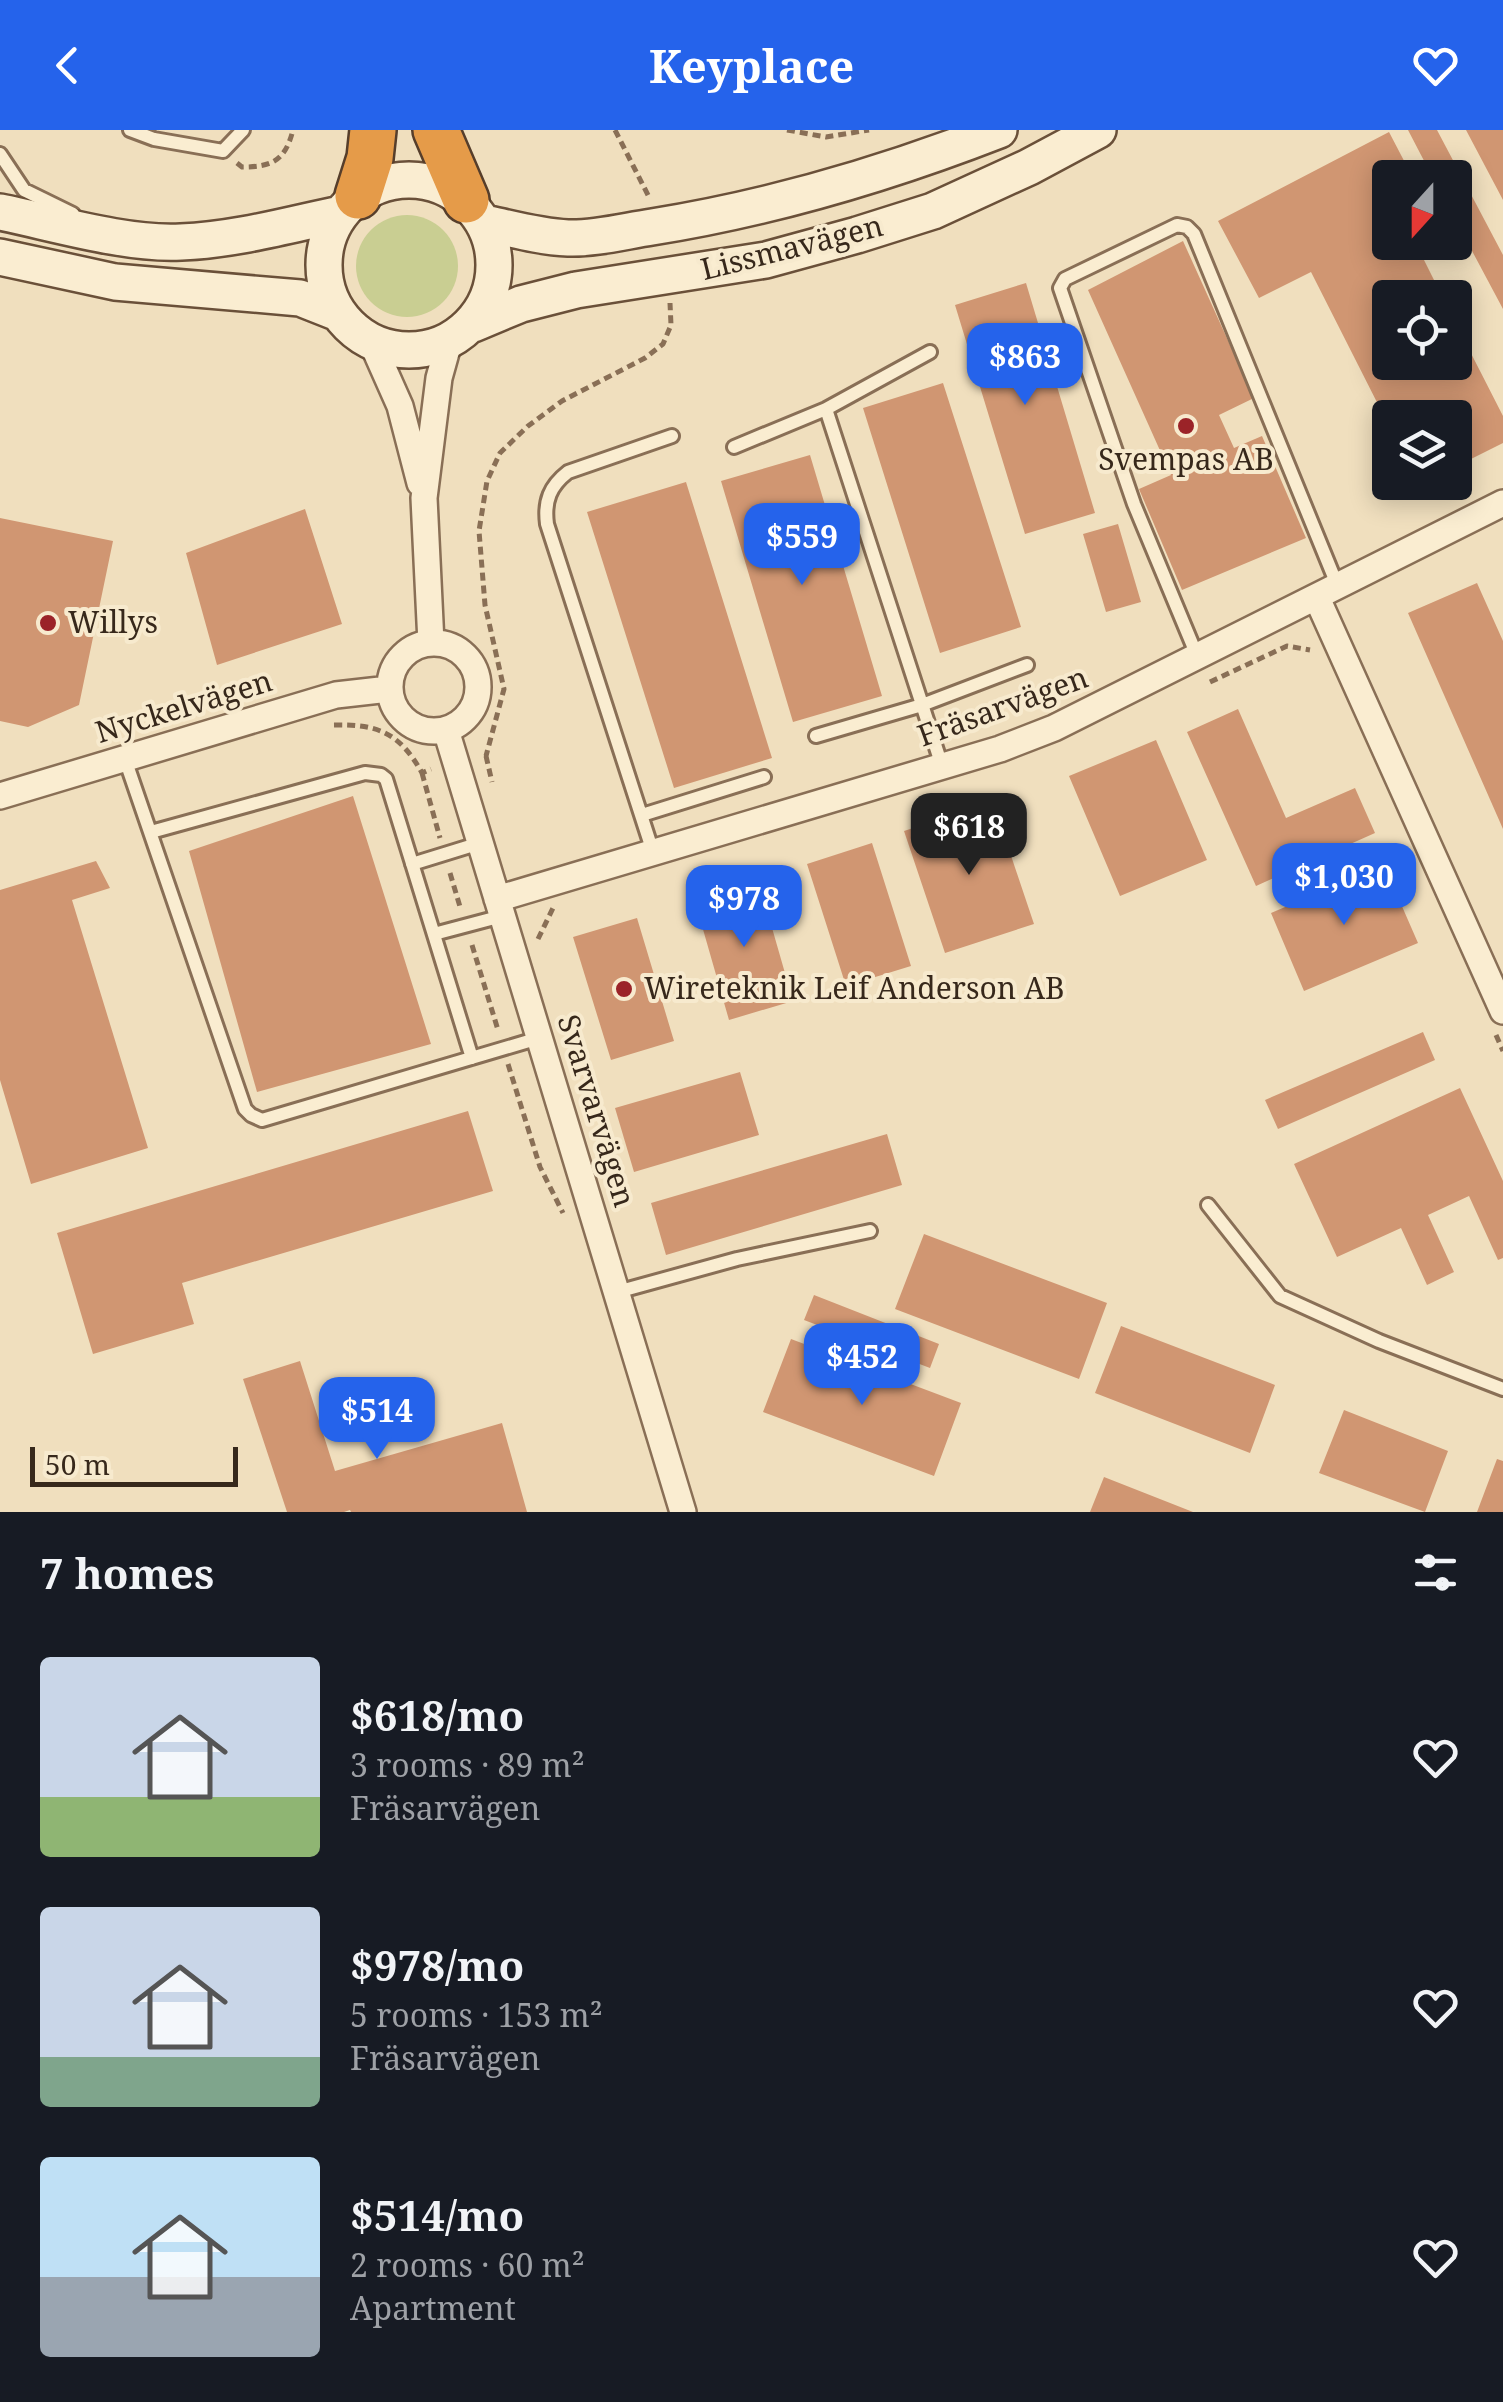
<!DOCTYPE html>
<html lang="en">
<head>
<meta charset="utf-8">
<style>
	:root { --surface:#171b24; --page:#242831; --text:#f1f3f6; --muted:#9ea1a6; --accent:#2563eb }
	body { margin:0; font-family:"Noto Serif",serif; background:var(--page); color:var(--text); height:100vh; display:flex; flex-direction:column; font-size:38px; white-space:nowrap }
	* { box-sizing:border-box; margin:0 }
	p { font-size:32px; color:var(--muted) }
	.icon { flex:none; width:55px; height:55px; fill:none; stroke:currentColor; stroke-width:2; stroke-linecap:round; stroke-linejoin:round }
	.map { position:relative; height:1382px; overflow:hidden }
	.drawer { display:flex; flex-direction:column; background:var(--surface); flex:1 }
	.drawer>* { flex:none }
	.needle { width:65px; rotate:201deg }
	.fabs { position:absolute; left:1372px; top:30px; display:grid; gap:20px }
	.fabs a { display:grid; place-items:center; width:100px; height:100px; border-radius:10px; background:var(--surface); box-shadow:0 5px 25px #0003; font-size:50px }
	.scale { position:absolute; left:30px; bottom:25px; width:208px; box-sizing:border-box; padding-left:10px; border:5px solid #37281b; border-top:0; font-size:28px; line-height:35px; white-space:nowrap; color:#37281b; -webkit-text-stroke:8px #f7eace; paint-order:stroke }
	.price { position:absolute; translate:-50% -85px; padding:0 22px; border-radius:20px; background:var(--accent); color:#fff; font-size:32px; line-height:65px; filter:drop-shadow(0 2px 5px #0008) }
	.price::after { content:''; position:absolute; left:50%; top:60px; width:30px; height:22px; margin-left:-15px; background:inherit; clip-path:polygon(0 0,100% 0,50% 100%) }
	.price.on { background:#222; color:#fff }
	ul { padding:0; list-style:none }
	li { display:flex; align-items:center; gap:30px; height:250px; padding:0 40px }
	li span { display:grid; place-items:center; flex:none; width:280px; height:200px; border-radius:10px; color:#555 }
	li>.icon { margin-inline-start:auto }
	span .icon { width:120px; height:120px; fill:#fffc; stroke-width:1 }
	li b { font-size:42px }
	h2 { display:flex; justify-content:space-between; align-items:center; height:120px; padding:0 40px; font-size:42px }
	header { display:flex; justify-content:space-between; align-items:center; height:130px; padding:0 40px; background:var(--accent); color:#fff; font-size:45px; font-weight:700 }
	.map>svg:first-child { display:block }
</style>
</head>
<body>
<header><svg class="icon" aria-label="back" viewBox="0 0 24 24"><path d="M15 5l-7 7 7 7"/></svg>Keyplace<svg class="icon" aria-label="heart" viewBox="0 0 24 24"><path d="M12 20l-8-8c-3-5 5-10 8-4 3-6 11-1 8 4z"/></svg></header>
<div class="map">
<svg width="1503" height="1382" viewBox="0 0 1503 1382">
	<rect width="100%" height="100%" fill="#f0dfbe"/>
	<!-- green -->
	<path fill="#c9ce92" d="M356 136a51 51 0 1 1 102 0a51 51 0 1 1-102 0Z"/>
	<!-- building -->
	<path fill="#d09672" d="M 1408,0 L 1437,0 L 1503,125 L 1503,179 L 1455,89 L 1455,48 L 1433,48 Z
		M 1466,0 L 1503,0 L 1503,70 Z
		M 1389,2 L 1413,48 L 1390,48 L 1390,112 L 1415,112 L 1443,168 L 1390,168 L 1390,232 L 1455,232 L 1455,192 L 1503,286 L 1503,313 L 1455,337 L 1455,288 L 1390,288 L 1390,298 L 1311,142 L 1259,168 L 1218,91 Z
		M 1183,111 L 1254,268 L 1219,285 L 1234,318 L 1262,306 L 1306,408 L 1182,460 L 1139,359 L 1171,345 L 1088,160 Z
		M 1026,153 L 1095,383 L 1025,404 L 955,175 Z
		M 943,253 L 1021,497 L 940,523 L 863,278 Z
		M 810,325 L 882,566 L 793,592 L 721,351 Z
		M 686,352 L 772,628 L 674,658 L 587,382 Z
		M 305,379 L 342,494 L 217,535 L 186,423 Z
		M 0,388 L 113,411 L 79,575 L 28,597 L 0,591 Z
		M 1118,394 L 1141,472 L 1106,482 L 1083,404 Z
		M 1477,453 L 1503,511 L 1503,699 L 1408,483 Z
		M 1238,579 L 1286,688 L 1355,658 L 1375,703 L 1256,756 L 1187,602 Z
		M 1156,610 L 1207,730 L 1120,766 L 1069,646 Z
		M 353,666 L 431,914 L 257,962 L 189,721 Z
		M 993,672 L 1034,794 L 945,823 L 904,701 Z
		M 872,713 L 911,836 L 846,856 L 807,734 Z
		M 96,731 L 110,758 L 72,770 L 148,1018 L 31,1054 L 0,950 L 0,760 Z
		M 1384,735 L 1418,813 L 1304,861 L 1271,783 Z
		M 758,749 L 793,871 L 729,890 L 694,768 Z
		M 637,788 L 674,911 L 611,930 L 573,807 Z
		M 1423,902 L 1435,930 L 1278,999 L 1265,970 Z
		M 740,942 L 759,1005 L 634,1042 L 615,978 Z
		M 1460,958 L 1503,1051 L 1503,1128 L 1498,1130 L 1469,1066 L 1428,1085 L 1454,1142 L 1427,1155 L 1401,1098 L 1337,1127 L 1294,1034 Z
		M 468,981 L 493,1061 L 182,1153 L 194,1194 L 93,1224 L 57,1103 Z
		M 887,1004 L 902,1055 L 666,1125 L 651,1073 Z
		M 924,1104 L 1107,1173 L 1079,1249 L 895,1179 Z
		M 814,1165 L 939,1214 L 930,1238 L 804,1190 Z
		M 1121,1196 L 1275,1255 L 1250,1323 L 1095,1263 Z
		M 791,1209 L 961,1273 L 934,1346 L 763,1282 Z
		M 300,1231 L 335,1341 L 502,1293 L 527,1382 L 351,1382 L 350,1380 L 344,1382 L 287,1382 L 243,1249 Z
		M 1344,1280 L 1448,1321 L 1425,1382 L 1319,1343 Z
		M 1497,1329 L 1503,1331 L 1503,1382 L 1477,1382 Z
		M 1104,1347 L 1193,1382 L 1090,1382 Z"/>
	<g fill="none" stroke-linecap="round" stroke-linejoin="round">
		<!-- lane casing -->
		<g stroke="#896f56" stroke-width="18">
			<path id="lane" d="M 130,0 L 154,9 L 223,21 L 243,0
				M 0,24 L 24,60 L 73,84
				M 826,279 L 942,636
				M 734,317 L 826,279 L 930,222
				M 1198,528 L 1134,374 L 1060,158 L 1065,149 L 1177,95 L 1187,97 L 1194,104 L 1338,457
				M 816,606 L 922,575 L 1027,535
				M 125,629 L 245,979 L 251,985 L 262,990 L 539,908
				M 642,685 L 764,647
				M 151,702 L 365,643 L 381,645 L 386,649 L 472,928
				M 653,722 L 547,394 C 544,371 550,356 568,342 L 672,306
				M 412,734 L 480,713
				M 434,804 L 502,786
				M 1208,1075 L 1280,1166 L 1379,1211 L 1503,1259
				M 617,1162 L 737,1129 L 870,1101"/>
		</g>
		<!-- street casing -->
		<g stroke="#896f56" stroke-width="30">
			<path id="street" d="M 372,213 L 400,276 L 420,353
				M 1317,468 L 1503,881
				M 431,513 L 424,368 L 439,248 L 449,212
				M390 557a44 44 0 1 1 88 0a44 44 0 1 1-88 0Z
				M 446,600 L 683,1382
				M 0,666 L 336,565 L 389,559
				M 497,769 L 1000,619 L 1054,598 L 1503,373"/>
		</g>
		<!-- secondary casing -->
		<g stroke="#6a5039" stroke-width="40">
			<path id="secondary" d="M324 135a85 85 0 1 1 170 0a85 85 0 1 1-170 0Z
				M 0,82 C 54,93 127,115 181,112 C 235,110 288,95 340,84
				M 485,93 C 512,99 541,107 568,108 C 595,109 625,101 652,97 C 771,78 886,44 999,0
				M 0,127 L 115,152 L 300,168 L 338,183
				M 473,194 L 521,174 L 576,160 L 766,130 L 857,105 L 933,81 L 1029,37 L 1098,0"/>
		</g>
		<!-- highway casing -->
		<g stroke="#563e2b" stroke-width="50">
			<path id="highway" d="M 436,0 L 466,70
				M 358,66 L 370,28 L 373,0"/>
		</g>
		<!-- path -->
		<path stroke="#896f56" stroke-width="5" stroke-dasharray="8 5" stroke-linecap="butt" d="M 615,0 L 650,69
			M 787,0 L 826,7 L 869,0
			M 237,33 L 242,37 C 272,37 285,31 293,0
			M 1210,552 L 1287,516 L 1310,520
			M 334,595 C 378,594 400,603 422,643 L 431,639
			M 484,626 L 486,626 L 504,559 L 485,475 L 479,401 L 487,351 L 500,323 L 528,296 L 562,271 L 645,228 L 663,214 L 671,195 L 670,173
			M 486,626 L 492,652
			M 422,643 L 440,708
			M 450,743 L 461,780
			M 538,809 L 553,778
			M 472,815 L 498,900
			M 1496,905 L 1503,921
			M 508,934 L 540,1037 L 563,1083"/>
		<!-- lane -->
		<use href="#lane" stroke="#faedd1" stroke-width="12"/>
		<!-- street -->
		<use href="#street" stroke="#faedd1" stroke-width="25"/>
		<!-- secondary -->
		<use href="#secondary" stroke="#faedd1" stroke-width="35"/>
		<!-- highway -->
		<use href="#highway" stroke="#e59b49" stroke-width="45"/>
	</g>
	<!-- markers -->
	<g fill="#9b2328" stroke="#f7eace" stroke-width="4">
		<circle cx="1186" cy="296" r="10"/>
		<circle cx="48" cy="493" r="10"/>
		<circle cx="624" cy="859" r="10"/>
	</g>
	<g text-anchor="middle" stroke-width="8" stroke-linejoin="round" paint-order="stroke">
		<!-- street labels -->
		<g font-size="30" fill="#37281b" stroke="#f7eace">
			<text transform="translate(792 118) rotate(-14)" y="10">Lissmavägen</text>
			<text transform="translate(184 577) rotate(-17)" y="10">Nyckelvägen</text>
			<text transform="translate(1003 577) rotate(-20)" y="10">Fräsarvägen</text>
			<text transform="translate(596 981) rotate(73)" y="10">Svarvarvägen</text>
		</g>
		<!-- poi labels -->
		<g font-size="30" fill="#37281b" stroke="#f7eace" text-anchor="start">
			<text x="1186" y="340" text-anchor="middle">Svempas AB</text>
			<text x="68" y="503">Willys</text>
			<text x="644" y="869">Wireteknik Leif Anderson AB</text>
		</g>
	</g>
</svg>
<div class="fabs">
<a><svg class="needle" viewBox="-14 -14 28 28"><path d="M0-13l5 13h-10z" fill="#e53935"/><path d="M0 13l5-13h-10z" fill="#9ea1a6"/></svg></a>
<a><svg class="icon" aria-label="locate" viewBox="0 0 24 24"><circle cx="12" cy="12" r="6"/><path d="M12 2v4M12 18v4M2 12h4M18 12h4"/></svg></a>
<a><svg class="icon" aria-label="layers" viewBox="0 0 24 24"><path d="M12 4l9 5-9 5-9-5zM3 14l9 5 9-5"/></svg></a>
</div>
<div class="scale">50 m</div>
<b class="price" style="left:1025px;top:278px">$863</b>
<b class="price" style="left:802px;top:458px">$559</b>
<b class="price on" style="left:969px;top:748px">$618</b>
<b class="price" style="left:1344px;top:798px">$1,030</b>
<b class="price" style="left:744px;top:820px">$978</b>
<b class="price" style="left:862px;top:1278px">$452</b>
<b class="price" style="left:377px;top:1332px">$514</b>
</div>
<section class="drawer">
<h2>7 homes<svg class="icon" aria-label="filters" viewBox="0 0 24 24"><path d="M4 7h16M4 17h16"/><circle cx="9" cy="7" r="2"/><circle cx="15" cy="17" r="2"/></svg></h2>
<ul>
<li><span style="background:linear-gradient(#c9d6e8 70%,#8fb573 0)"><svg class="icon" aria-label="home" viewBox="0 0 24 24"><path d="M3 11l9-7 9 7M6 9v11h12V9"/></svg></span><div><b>$618/mo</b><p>3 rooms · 89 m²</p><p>Fräsarvägen</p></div><svg class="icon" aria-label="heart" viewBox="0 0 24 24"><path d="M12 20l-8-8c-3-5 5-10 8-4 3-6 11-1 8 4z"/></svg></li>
<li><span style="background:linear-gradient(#c9d6e8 75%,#7fa58c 0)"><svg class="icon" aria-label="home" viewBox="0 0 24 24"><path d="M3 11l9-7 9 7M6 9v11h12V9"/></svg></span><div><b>$978/mo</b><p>5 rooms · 153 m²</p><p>Fräsarvägen</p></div><svg class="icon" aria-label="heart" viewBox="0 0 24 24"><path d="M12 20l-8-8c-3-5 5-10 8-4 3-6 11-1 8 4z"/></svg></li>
<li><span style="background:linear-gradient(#bfe0f5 60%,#9aa5b1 0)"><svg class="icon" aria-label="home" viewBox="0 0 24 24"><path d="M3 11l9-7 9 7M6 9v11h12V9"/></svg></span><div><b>$514/mo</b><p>2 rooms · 60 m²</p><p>Apartment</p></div><svg class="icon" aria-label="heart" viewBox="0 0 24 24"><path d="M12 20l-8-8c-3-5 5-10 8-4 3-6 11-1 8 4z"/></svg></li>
</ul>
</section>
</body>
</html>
